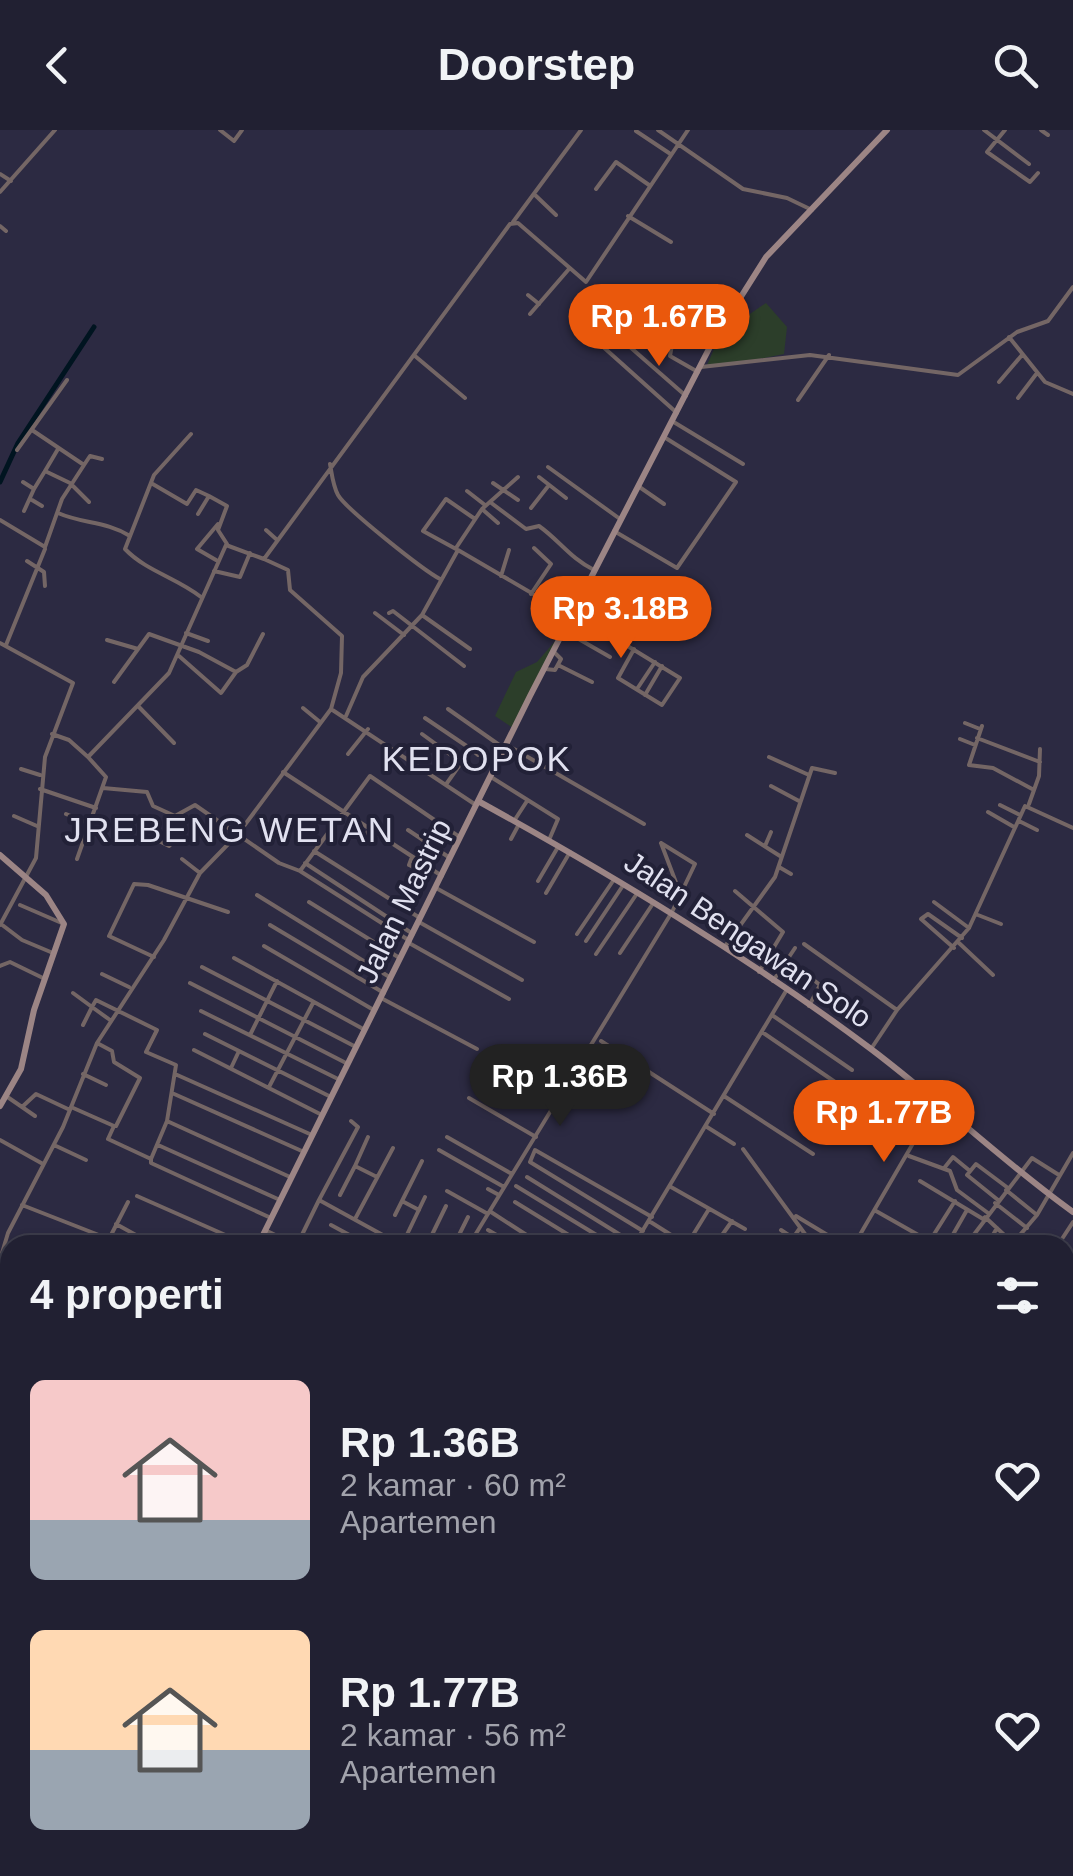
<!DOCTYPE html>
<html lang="id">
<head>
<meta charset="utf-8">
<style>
	:root { --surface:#212032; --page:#2d2d3e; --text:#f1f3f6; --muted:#a2a3ac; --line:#3e3e4d; --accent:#ea580c }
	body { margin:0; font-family:Helvetica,sans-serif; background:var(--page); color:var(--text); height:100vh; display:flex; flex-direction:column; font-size:38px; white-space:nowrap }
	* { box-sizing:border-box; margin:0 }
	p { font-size:32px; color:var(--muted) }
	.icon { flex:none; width:55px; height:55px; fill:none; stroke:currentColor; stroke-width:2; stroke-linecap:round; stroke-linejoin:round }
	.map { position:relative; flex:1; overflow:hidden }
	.details { position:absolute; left:0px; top:1105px; width:1075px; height:642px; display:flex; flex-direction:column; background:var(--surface); border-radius:30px 30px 0 0; box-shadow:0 2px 8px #0004,0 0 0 2px var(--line) }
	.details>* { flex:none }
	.price { position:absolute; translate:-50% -85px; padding:0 22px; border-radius:35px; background:var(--accent); color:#fff; font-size:32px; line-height:65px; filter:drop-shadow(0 2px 5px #0008) }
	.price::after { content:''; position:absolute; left:50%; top:60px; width:30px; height:22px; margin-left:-15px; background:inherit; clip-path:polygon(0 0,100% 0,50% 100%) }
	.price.on { background:#222; color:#fff }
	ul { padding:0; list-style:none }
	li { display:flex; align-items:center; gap:30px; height:250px; padding:0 30px }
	li span { display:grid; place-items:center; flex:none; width:280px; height:200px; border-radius:15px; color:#555 }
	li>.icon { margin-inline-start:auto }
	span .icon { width:120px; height:120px; fill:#fffc; stroke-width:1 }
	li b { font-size:42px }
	h2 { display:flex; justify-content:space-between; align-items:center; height:120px; padding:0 30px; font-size:42px }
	header { display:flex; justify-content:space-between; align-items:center; height:130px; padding:0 30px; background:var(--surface); font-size:45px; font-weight:800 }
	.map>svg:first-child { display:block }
</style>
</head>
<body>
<header><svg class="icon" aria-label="back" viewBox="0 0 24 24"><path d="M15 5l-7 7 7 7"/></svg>Doorstep<svg class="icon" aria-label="search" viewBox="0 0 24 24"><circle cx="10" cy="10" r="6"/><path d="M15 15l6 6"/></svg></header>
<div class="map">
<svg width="1073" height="1746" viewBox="0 0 1073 1746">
	<rect width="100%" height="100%" fill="#2c2a42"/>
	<!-- green -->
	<path fill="#2c3e2a" d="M 766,173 L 787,197 L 784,224 L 719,237 L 707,235 L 729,185 L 741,190 Z
		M 556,510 L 513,598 L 495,586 L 516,542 L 537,532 Z"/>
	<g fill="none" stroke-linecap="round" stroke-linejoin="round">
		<!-- stream -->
		<path stroke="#44525e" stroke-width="2.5" d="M 0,1195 L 10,1223"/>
		<!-- canal -->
		<path stroke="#001420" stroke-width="5" d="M 0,352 L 18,313 L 94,197"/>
		<!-- minor -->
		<path stroke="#746665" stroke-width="4" d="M 220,0 L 234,11 L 242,0
			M 658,0 L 743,59 L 787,68 L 812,80
			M 984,0 L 1029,34
			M 1005,0 L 987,22 L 1030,52 L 1038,43
			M 1041,0 L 1048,5
			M 636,1 L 669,23
			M 0,44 L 11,51
			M 596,59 L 616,32 L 649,55
			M 0,62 L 55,0
			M 534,64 L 556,85
			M 628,86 L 671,112
			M 513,92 L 581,0
			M 0,96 L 6,101
			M 712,158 L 689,193 L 713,211
			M 683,163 L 673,180 L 689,193
			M 528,165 L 539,174
			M 638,170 L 666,187 L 673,180
			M 530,184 L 569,139
			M 614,203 L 686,266
			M 1009,207 L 1045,252 L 1073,264
			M 601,215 L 677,283
			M 672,215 L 670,226 L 698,242
			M 415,226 L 465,268
			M 701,237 L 810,225 L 958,245 L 1017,202 L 1048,191 L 1073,157
			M 999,252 L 1022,225
			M 1018,268 L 1037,243
			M 798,270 L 829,225
			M 672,291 L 743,334
			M 191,304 L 154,345 L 125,419 C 146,441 177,448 201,467
			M 17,320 L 67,250
			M 330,334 C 332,345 333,356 338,365 C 346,379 423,440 440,449
			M 84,335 L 90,326 L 102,329
			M 548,337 L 620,389
			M 45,341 L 58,319
			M 539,347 L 566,368
			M 23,352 L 34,359 L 45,341 L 70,353 L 89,372
			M 151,353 L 187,374 L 196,360 L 209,366 L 198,384
			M 493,353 L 518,370
			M 638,356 L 664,374
			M 467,361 L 485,375
			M 209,366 L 227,376 L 218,400 L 227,414
			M 32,370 L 42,376
			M 490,372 L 526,399 L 539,396 C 560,411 570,428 594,440
			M 531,378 L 549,355
			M 482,379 L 498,393
			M 24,381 L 34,359
			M 58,383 C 83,394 106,391 130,406
			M 0,390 L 45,417 L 62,369 L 84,335 L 32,300
			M 266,400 L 276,409
			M 614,401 L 677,438 L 736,352 L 664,307
			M 456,418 L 482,379 L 518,347
			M 456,419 L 423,401 L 446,369 L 475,389
			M 264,429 L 288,440 L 290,460 L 342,506 L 341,543 L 331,579
			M 216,430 L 197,419 L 218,394
			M 27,431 L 44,442 L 45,456
			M 214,441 L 240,447 L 250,423
			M 501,446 L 509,420
			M 531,464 L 551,434 L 534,418
			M 375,483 L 404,505
			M 389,483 L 393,481 L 464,536
			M 422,485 L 470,519
			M 580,487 L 680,548 L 662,575 L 618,548 L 634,519
			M 563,500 L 610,527
			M 186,503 L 208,511
			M 107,510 L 138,519
			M 0,513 L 73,553 L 45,627 L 36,728 L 0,795
			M 6,515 L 45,419
			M 179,526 L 221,563 L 236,542
			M 558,535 L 592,552
			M 545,539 L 555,540 L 561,529 L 553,521
			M 114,552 L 149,504 L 199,522 L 236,542 L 247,535 L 263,504
			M 637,559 L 655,532
			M 645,565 L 662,536
			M 139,577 L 174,613
			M 303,578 L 320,592
			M 448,579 L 505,619
			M 346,586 L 363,547 L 422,485 L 458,420 L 576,489 L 581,484 L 576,477
			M 425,588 L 471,619
			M 965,593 L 980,599
			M 982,596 L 969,635 L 993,638 L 1034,660
			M 52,604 L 69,610 L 88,627 L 169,543 L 226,415 L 264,429 L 510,94 L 518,93 L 586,152 L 688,0
			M 422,604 L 462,633
			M 977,608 L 1040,632
			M 960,609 L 975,615
			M 507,615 L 644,694
			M 348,624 L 368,599
			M 769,627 L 809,645
			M 21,639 L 40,645
			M 283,642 L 442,746
			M 491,647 L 558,689 L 549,710
			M 447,653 L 471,619 L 478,625
			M 771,656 L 799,671
			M 103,658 L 147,662 L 153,676 L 175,686 L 195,675 L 279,733 L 300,741 L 410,811
			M 40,659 L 96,678
			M 1029,674 L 1039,646 L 1040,619
			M 1000,675 L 1020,685
			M 988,682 L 1014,697
			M 66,684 L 90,694
			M 14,686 L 37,696
			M 354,691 L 353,697 L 365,705 L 371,699
			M 514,691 L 527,671
			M 1019,691 L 1037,700
			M 408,700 L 450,728
			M 747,705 L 780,726
			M 511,709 L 518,696
			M 157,710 L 169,716 L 174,711 L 168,698 L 174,686
			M 661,713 L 680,763
			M 765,716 L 771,702
			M 314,721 L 420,788
			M 412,727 L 409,735 L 418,739 L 423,734
			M 77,729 L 106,647 L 88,627
			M 182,729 L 200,743
			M 305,733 L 413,804
			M 779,737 L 791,744
			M 300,741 L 370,646 L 458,706
			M 538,751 L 558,717
			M 436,758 L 534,812
			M 735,761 L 783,802 L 759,842
			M 546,763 L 570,722
			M 257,765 L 391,848
			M 309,772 L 398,827
			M 934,772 L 969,798
			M 20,775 L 64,794
			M 978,785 L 1001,794
			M 419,792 L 522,850
			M 1,794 L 22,810 L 53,823
			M 270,795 L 384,863
			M 577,804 L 613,751
			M 586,811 L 622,757
			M 409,813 L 509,869
			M 959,813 L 993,845
			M 804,814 L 897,880
			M 726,815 L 775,747 L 812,638 L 835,643
			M 264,816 L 372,879
			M 954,818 L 921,789 L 928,784 L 962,808
			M 620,823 L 652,775
			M 596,824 L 636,765
			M 154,827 L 109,806 L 134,754 L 148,755 L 228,782
			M 234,828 L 365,900
			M 788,830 L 820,855 L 809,876
			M 0,836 L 10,832 L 45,849
			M 202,837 L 356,917
			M 102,844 L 129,857
			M 773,851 L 795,818
			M 190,853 L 346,933
			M 73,863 L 92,877 L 83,895
			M 381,868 L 477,919
			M 201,881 L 340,950
			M 772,885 L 852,940
			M 110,890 L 92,877 L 96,870 L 157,900 L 146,922 L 176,935 L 167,991 L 151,1029
			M 762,902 L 838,954
			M 205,904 L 331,967
			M 250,905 L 277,851
			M 601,911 L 714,984
			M 97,913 L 112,921 L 114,932 L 140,948 L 116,996
			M 871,919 L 897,880 L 969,798 L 1025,676 L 1073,698
			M 194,920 L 322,985
			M 231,938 L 239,921
			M 83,944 L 106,955
			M 175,944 L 312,1005
			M 269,957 L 313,873
			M 172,963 L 304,1022
			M 6,966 L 22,977 L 36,964 L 70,980
			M 724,966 L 813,1024
			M 469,968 L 536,1007
			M 22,977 L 35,986
			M 71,977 L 114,996 L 108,1009 L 151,1029 L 151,1033 L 271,1088
			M 167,991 L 290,1047
			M 707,997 L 734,1014
			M 368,1007 L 355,1036 L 377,1047
			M 447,1007 L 512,1044
			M 0,1010 L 43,1034
			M 54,1015 L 86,1030
			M 158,1015 L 280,1070
			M 743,1019 L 813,1115
			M 439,1020 L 504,1057
			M 909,1026 L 950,1041 L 957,1060 L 988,1083
			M 945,1037 L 953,1027 L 970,1041
			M 527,1047 L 635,1114
			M 920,1051 L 983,1089
			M 516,1056 L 613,1115
			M 671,1057 L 745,1099
			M 488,1059 L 499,1065
			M 1006,1060 L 1037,1085
			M 447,1061 L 488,1084
			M 340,1065 L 355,1036
			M 137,1066 L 248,1115
			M 319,1070 L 358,997 L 351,991
			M 998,1070 L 967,1045 L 976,1034 L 1008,1058
			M 402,1071 L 422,1031
			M 515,1072 L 585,1115
			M 995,1073 L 1027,1098
			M 22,1075 L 109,1109 L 128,1072
			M 876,1081 L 936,1115
			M 491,1082 L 542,1115
			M 395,1085 L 402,1071 L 419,1080
			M 796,1086 L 844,1115
			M 985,1087 L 1015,1115
			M 355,1089 L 393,1018
			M 649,1091 L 687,1115
			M 116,1094 L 154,1115
			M 331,1095 L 368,1115
			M 265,1100 L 296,1115
			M 488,1100 L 514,1115
			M 781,1100 L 793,1108
			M 643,1101 L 530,1032 L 535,1020 L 652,1087
			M 476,1105 L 494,1115
			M 931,1109 L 955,1071
			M 1014,1112 L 1037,1085 L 1073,1023
			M 688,1113 L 709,1079
			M 771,1113 L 775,1115
			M 297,1115 L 319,1070 L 401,1115
			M 402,1115 L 425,1067
			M 427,1115 L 446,1076
			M 454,1115 L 468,1087
			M 469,1115 L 672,782 L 695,734 L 661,713
			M 634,1115 L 786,861
			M 715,1115 L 732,1091
			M 788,1115 L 800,1098
			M 820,1115 L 827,1105
			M 854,1115 L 937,972
			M 947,1115 L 967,1080
			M 966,1115 L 1032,1028 L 1059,1045
			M 987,1115 L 997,1098
			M 1058,1115 L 1073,1092
			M 5,1145 L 10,1160
			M 0,1157 L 5,1145 L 2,1123 L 8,1103 L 63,997 L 97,913 L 164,810 L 200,743 L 238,704 L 331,579 L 476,675
			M 1065,1157 L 1073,1163
			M 1065,1244 L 1073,1230
			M 0,1272 L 10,1250
			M 0,1289 L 10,1293
			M 1065,1311 L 1073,1299
			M 0,1340 L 10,1321
			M 0,1444 L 10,1428
			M 0,1486 L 10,1493
			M 0,1515 L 10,1521
			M 0,1544 L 10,1550
			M 0,1572 L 10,1577
			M 1065,1572 L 1073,1563
			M 0,1613 L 10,1618
			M 1065,1653 L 1073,1644
			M 1065,1657 L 1073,1663
			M 1065,1703 L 1073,1700
			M 1065,1716 L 1069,1722 L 1065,1732
			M 72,1738 L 90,1746
			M 381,1738 L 393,1746
			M 415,1738 L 429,1746
			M 705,1738 L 717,1746
			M 365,1746 L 370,1738
			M 458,1746 L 462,1738
			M 493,1746 L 498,1738
			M 558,1746 L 563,1738
			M 674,1746 L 681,1738
			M 1016,1746 L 1023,1738"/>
		<!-- secondary -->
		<path stroke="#9c8585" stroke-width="6" d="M 478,671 C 614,746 747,826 871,919 C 940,971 1003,1032 1073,1082
			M 0,725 L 46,765 L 64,794 L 34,880 L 21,939 L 0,976
			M 258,1115 L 530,566 L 713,211 L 766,127 L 887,0
			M 0,1356 L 10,1363
			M 0,1635 L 10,1614
			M 467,1738 L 480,1746
			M 1051,1738 L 1065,1746
			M 931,1746 L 935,1738"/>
	</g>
	<g text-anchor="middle" stroke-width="8" stroke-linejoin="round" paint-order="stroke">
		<!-- street labels -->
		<g font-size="30" fill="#e1e1f0" stroke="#222137">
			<text transform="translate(404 771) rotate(-64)" y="10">Jalan Mastrip</text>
			<text transform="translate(748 810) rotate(34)" y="10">Jalan Bengawan Solo</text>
		</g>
		<!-- quarter labels -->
		<g font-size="35" letter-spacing="2.5" fill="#e1e1f0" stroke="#222137">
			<text x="477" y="641">KEDOPOK</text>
			<text x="230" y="712">JREBENG WETAN</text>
		</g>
	</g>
</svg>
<b class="price" style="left:659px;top:239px">Rp 1.67B</b>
<b class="price" style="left:621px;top:531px">Rp 3.18B</b>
<b class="price on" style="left:560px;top:999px">Rp 1.36B</b>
<b class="price" style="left:884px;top:1035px">Rp 1.77B</b>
<section class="details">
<h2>4 properti<svg class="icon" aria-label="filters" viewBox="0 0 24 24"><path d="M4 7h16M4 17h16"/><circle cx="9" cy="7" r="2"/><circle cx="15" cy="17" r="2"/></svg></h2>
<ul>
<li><span style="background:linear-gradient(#f6c9c9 70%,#9aa5b1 0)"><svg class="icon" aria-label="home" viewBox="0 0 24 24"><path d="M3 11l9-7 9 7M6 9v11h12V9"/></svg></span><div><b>Rp 1.36B</b><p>2 kamar · 60 m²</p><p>Apartemen</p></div><svg class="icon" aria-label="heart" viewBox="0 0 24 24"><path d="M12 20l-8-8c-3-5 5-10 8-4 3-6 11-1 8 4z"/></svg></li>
<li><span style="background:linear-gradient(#ffd9b3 60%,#9aa5b1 0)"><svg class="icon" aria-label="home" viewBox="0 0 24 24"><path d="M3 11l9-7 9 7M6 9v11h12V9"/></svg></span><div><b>Rp 1.77B</b><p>2 kamar · 56 m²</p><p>Apartemen</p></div><svg class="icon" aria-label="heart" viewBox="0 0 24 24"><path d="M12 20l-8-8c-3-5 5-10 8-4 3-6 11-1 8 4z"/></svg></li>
</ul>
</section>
</div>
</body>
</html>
